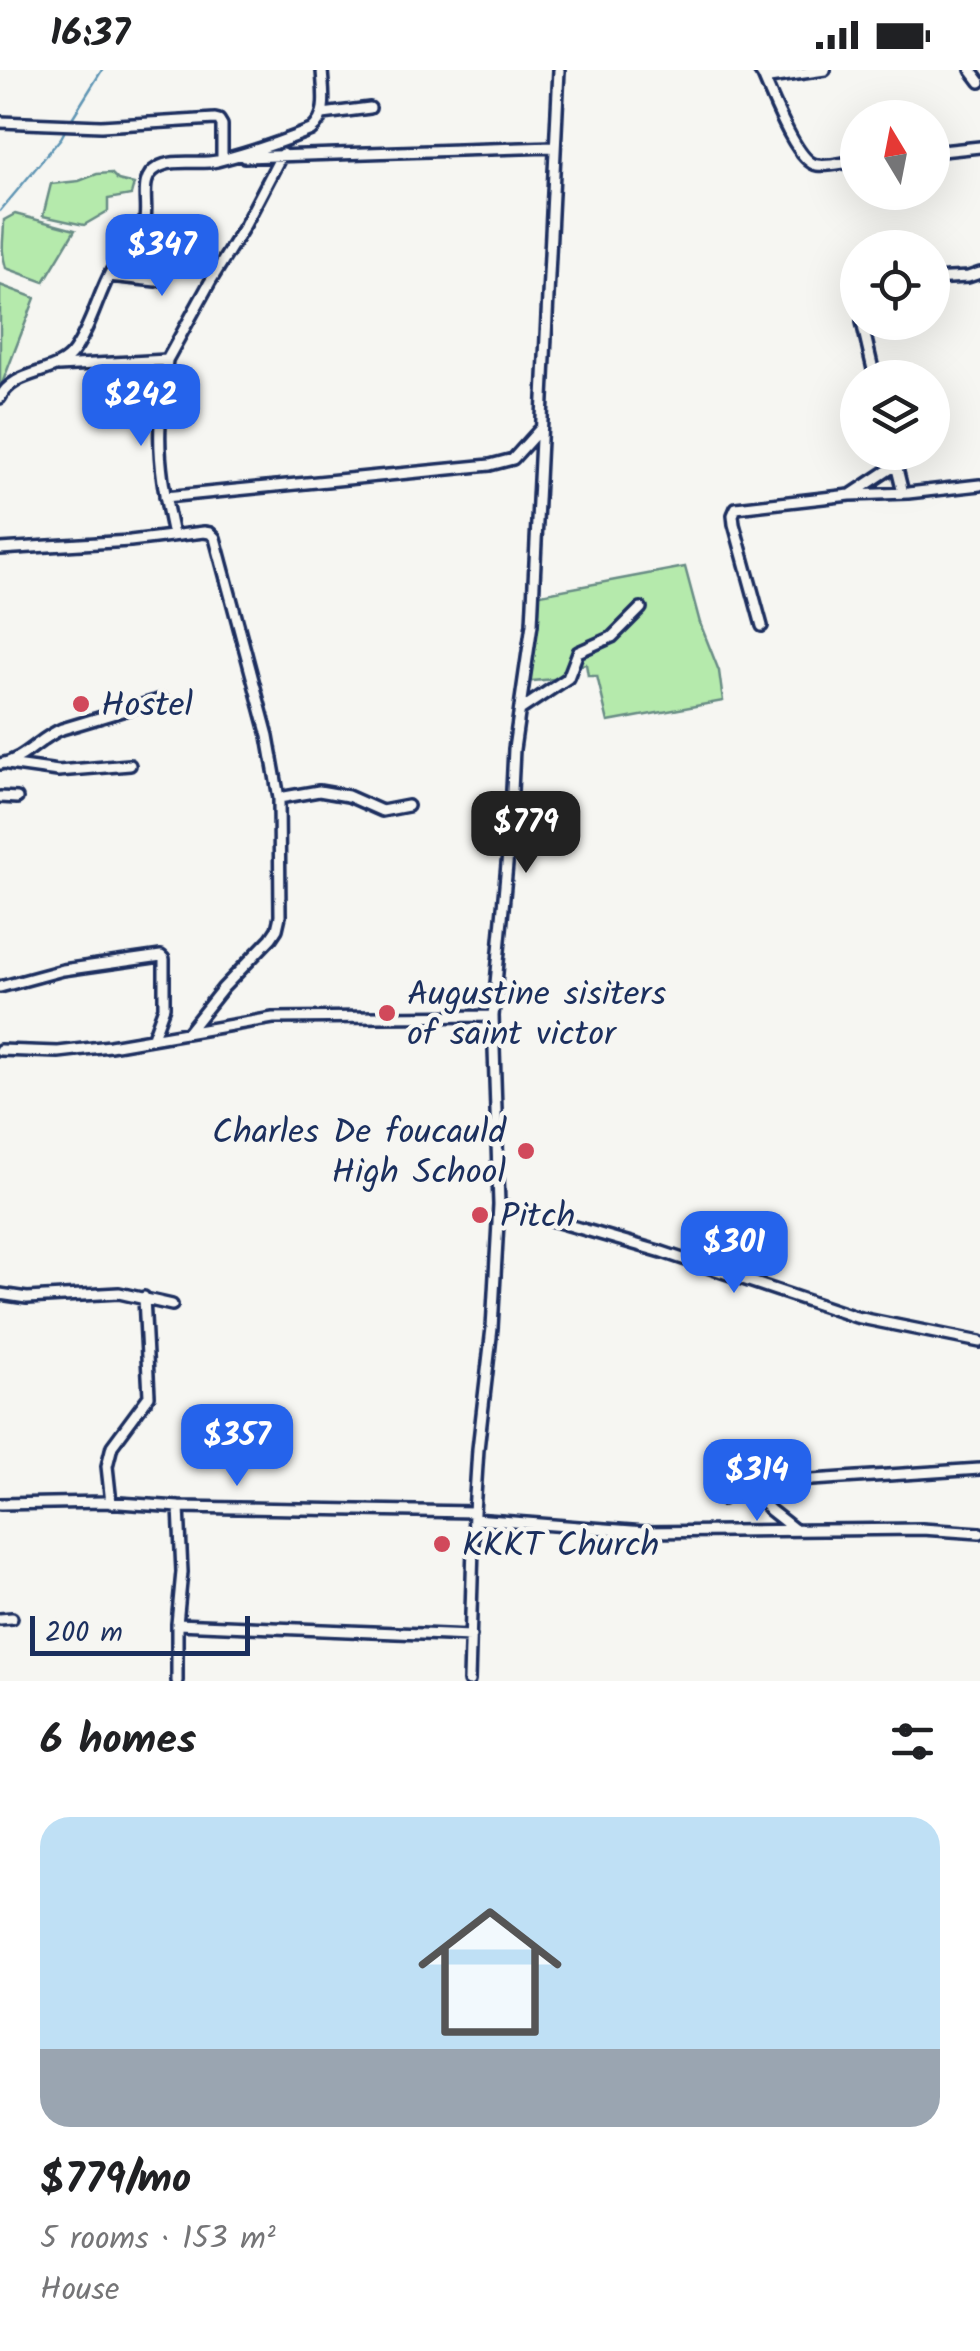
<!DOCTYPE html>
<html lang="en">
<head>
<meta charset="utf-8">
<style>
	:root { --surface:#fff; --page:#f6f6f6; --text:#202124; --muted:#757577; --line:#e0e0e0; --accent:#2563eb }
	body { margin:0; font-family:Kalam,sans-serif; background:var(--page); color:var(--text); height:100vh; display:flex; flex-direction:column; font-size:38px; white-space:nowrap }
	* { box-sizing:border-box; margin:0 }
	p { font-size:32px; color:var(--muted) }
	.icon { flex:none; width:55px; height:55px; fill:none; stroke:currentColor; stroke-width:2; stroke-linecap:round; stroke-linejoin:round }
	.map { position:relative; height:1611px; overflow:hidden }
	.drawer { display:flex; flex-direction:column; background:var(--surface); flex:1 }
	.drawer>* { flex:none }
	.needle { width:65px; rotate:350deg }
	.fabs { position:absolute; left:840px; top:30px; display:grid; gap:20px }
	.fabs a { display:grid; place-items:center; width:110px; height:110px; border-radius:50%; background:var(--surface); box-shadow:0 10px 40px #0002; font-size:50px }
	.scale { position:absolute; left:30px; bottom:25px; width:220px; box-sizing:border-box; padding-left:10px; border:5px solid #1b2f5e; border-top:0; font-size:28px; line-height:35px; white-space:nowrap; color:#1b2f5e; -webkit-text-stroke:8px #f6f6f2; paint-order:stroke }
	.price { position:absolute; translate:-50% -85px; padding:0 22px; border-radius:20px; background:var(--accent); color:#fff; font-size:32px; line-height:65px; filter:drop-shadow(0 2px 5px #0008) }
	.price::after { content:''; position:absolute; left:50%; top:60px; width:30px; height:22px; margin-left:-15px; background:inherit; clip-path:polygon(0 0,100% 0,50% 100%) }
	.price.current { background:#222; color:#fff }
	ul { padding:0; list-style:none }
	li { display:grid; align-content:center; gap:20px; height:530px; padding:0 40px }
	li+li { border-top:2px solid var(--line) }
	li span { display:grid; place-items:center; height:310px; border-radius:30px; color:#555 }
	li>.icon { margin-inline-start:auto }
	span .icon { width:180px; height:180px; fill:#fffc; stroke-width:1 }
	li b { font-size:42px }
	h2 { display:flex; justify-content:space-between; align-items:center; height:120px; padding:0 40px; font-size:42px }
	.status { display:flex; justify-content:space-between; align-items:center; height:70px; padding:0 50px; background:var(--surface); direction:ltr }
	.status svg { height:28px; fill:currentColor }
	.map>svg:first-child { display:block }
</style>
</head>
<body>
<div class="status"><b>16:37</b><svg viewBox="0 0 49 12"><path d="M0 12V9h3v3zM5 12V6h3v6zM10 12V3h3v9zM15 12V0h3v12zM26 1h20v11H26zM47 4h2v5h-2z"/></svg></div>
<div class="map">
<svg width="980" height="1611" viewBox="0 0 980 1611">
	<rect width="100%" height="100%" fill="#f6f6f2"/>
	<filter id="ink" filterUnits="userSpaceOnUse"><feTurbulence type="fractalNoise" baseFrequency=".01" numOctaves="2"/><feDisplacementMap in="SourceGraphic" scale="20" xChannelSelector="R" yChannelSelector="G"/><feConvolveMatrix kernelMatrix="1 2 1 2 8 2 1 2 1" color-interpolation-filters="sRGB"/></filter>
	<g filter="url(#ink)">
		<!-- green -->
		<path fill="#b5eaac" stroke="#688c85" stroke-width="2.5" d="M 111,103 L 118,110 L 134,114 L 131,125 L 108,129 L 108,141 L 84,155 L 43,146 L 51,114 L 79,111 L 97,104 Z
			M 15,144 L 75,160 L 44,212 L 6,198 C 0,177 4,171 4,150 Z
			M 0,215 L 35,228 L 0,319 Z
			M 685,497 L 700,553 L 719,601 L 723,631 L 608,652 L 597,606 L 588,606 L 586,594 L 575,596 L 576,607 L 521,612 L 530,526 Z"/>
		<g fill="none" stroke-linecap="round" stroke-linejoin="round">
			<!-- stream -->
			<path stroke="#5f95b4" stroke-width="2.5" d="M 71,50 L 102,0
				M 0,141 L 61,68 L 67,57"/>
			<!-- minor casing -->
			<g stroke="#1b2f5e" stroke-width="16">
				<path id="minor" d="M 759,0 L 763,6 L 769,8 L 825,0
					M 971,0 L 980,12
					M 763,6 C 771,24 797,93 817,95 C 829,97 845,92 858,91
					M 323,44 L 370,38
					M 0,52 L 101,56 L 215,49 L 219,50 L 222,55 L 222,89
					M 932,82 L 980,77
					M 244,87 L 555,77
					M 109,206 L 156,211 L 160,206 L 166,177
					M 932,209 L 968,207 L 980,203
					M 862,252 L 875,308
					M 167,290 C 165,311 162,332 160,354 C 158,391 165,428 173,465
					M 58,296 L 167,290 L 210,212 L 245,155 L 282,84
					M 0,328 C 15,298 56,307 74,281 C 92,255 98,224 113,198 C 121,182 138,171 144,154 C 150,137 137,109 157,98 C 173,88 198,95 217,91 C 249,83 281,72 311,60 C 329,46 323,21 322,0
					M 893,382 L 903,423
					M 852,424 L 896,395
					M 165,427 L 490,395 L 513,389 L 541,358
					M 0,479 L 130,471 L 204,462 L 210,463 L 215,468 L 268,666 L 279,728 L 280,846 L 277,859 L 271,868 L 223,918 L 188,962
					M 762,556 L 734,454 L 733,445 L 736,438 L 850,425 L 908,423 L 980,415
					M 520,640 L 568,608 L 578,582 L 612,567 L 641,538
					M 0,694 C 25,690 39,668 62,659 L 162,629
					M 8,694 L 58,701 L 130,695
					M 0,727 L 17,728
					M 279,728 L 319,721 L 348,726 L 382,741 L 408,736
					M 0,917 L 63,900 L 161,886 L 164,889 L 164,937 L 153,967
					M 0,980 L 58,982 L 110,976 L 273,948 L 493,946
					M 499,1135 L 662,1182 L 856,1247 L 980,1272
					M 0,1224 L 27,1228 L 119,1223 L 172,1235
					M 748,1417 L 770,1440 L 794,1459
					M 722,1429 L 748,1417 L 766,1413 L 980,1399
					M 111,1433 L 107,1396 L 112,1376 L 149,1326 L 144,1227
					M 0,1434 L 104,1432 L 179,1437 L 474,1442
					M 474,1449 L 645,1462 L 922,1459 L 980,1463
					M 0,1549 L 12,1548
					M 177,1554 L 471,1566
					M 177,1611 L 177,1554 L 182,1502 L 179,1437
					M 469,1611 L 474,1442 L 478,1379 L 492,1258 L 499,1135 L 493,946 L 510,762 L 514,679 L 532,554 L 559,0"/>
			</g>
			<!-- minor -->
			<use href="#minor" stroke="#f6f6f2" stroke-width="9"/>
		</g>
	</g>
	<!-- markers -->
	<g fill="#d1495b" stroke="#f6f6f2" stroke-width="4">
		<circle cx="81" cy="634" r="10"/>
		<circle cx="387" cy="943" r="10"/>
		<circle cx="526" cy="1081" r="10"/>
		<circle cx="480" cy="1145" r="10"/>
		<circle cx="442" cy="1474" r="10"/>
	</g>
	<g text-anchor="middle" stroke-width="9" stroke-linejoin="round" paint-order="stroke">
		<!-- poi labels -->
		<g font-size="35" fill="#1b2f5e" stroke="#f6f6f2" text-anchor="start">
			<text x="101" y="646">Hostel</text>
			<text x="407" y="935">Augustine sisiters<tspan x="407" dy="40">of saint victor</tspan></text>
			<text x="506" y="1073" text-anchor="end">Charles De foucauld<tspan x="506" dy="40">High School</tspan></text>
			<text x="500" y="1157">Pitch</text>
			<text x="462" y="1486">KKKT Church</text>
		</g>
	</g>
</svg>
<div class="fabs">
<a><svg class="needle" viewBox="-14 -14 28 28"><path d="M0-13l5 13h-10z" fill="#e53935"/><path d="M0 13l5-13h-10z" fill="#757577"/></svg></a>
<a><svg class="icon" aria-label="locate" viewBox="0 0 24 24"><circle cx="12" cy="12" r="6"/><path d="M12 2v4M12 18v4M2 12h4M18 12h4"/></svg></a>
<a><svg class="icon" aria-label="layers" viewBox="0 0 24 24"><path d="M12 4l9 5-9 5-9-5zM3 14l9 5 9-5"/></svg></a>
</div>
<div class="scale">200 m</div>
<b class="price" style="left:162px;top:229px">$347</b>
<b class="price" style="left:141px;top:379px">$242</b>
<b class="price current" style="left:526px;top:806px">$779</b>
<b class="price" style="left:734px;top:1226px">$301</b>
<b class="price" style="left:237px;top:1419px">$357</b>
<b class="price" style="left:757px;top:1454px">$314</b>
</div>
<section class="drawer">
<h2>6 homes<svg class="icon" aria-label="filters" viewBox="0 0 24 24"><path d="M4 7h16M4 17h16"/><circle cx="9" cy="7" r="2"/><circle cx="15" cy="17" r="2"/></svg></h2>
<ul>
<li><span style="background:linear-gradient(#bfe0f5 75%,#9aa5b1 0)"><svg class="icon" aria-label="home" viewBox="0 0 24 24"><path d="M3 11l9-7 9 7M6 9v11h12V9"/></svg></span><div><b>$779/mo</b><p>5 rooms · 153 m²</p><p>House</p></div></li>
</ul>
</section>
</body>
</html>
